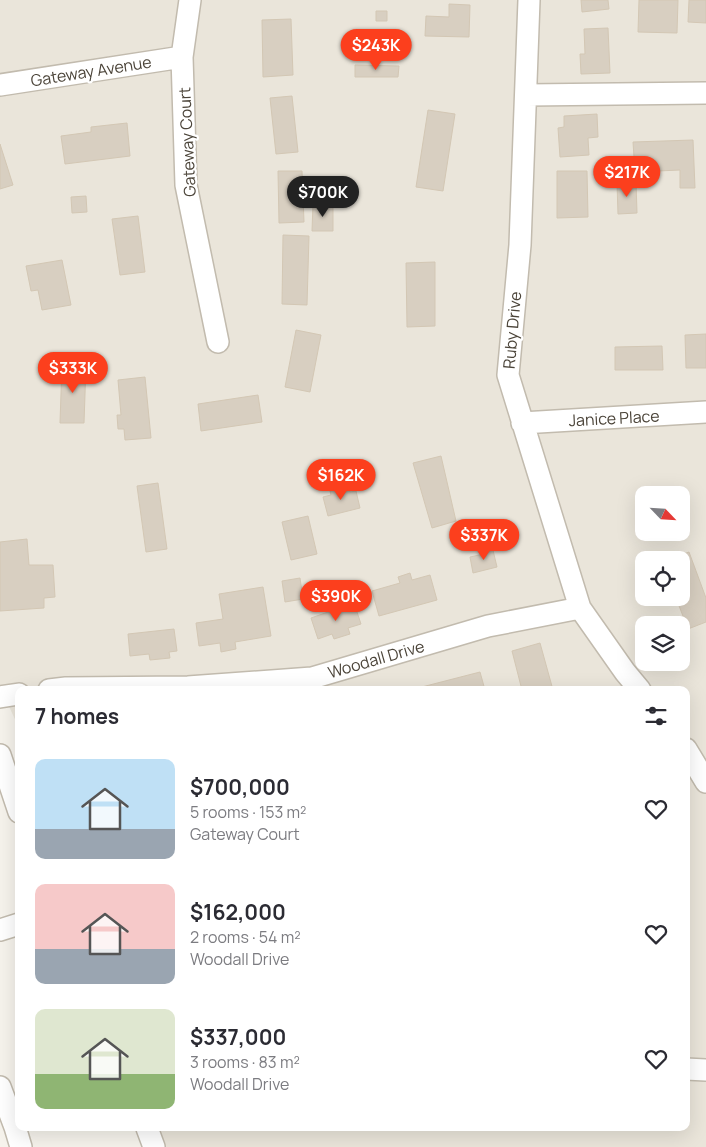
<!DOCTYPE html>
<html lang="en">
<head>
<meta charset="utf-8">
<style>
	:root { --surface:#fff; --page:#f7f7f7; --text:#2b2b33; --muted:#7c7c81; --accent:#fc3f1d }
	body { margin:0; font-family:Manrope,sans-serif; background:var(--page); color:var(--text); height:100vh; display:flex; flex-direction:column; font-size:19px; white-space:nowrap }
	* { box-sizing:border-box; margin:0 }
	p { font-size:16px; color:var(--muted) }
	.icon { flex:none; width:28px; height:28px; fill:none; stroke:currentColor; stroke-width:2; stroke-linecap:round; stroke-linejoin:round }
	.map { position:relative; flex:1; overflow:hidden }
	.drawer { position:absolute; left:15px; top:686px; width:675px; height:445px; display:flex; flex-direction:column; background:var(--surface); border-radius:10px; box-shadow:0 5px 20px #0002 }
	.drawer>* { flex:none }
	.needle { width:32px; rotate:115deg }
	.tools { position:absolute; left:635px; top:486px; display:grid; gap:10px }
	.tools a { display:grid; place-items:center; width:55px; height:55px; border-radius:10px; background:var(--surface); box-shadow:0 5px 20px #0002; font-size:25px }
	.price { position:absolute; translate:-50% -42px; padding:0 11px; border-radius:18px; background:var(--accent); color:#fff; font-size:16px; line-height:32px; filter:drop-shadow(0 1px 2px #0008) }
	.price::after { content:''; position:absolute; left:50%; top:30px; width:15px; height:11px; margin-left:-8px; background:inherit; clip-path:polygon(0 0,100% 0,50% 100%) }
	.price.active { background:#222; color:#fff }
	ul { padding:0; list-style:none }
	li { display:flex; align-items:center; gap:15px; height:125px; padding:0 20px }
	li span { display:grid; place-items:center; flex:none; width:140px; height:100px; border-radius:10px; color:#555 }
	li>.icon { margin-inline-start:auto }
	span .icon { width:60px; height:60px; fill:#fffc; stroke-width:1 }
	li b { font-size:21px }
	h2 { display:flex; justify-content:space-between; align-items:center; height:60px; padding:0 20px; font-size:21px }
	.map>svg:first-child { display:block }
</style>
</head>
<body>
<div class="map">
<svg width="706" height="1147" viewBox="0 0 706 1147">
	<rect width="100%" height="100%" fill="#f6f3ec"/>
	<!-- residential -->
	<path fill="#eae5da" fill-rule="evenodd" d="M 0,0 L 706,0 L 706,1147 L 144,1147 L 135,1128 L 686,1128 L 686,690 L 19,690 L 19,728 L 0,687 ZM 644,495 L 681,495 L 681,532 L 644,532 ZM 644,560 L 681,560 L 681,598 L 644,598 ZM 644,625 L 681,625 L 681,662 L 644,662 Z"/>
	<!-- building -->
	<path fill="#d8cfc1" stroke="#d3c7b4" d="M 581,0 L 608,0 L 609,9 L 582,12 Z
		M 639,0 L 678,0 L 677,33 L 638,32 Z
		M 689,0 L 706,0 L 706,23 L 688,22 Z
		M 449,4 L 470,5 L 469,37 L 425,36 L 426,16 L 449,17 Z
		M 376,11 L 387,11 L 387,21 L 376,21 Z
		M 291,19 L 293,75 L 263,77 L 262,20 Z
		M 608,28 L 610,73 L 581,74 L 580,54 L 585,54 L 584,29 Z
		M 355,65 L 399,66 L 398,77 L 355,77 Z
		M 292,96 L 298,152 L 276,154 L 270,98 Z
		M 428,110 L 455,114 L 443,191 L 416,187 Z
		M 597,114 L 598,137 L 588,138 L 589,155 L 560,157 L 558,128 L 564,127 L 564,116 Z
		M 127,123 L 130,156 L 65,164 L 61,136 L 91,132 L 91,127 Z
		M 693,140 L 695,188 L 680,188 L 680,170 L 635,172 L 633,142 Z
		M 0,144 L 13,185 L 0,189 Z
		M 278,171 L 302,171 L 304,222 L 279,223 Z
		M 557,171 L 587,171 L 588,217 L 557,218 Z
		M 636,182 L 637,213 L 618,214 L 617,183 Z
		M 86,196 L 87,212 L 72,213 L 71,197 Z
		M 313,204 L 333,204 L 333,231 L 312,231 Z
		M 138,216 L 145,272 L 120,275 L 112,219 Z
		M 283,235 L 309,236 L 307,305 L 282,304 Z
		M 62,260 L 71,305 L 42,310 L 38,290 L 31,291 L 26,266 Z
		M 435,262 L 435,326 L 407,327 L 406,263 Z
		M 296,330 L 321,335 L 310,392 L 285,387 Z
		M 706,334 L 706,368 L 686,368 L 685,335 Z
		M 662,346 L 663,370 L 615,370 L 615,347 Z
		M 62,364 L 86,365 L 84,423 L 60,423 Z
		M 145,377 L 151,438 L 125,440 L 124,429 L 118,429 L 117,415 L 121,415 L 118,380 Z
		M 258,395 L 262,422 L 201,431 L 198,404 Z
		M 441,456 L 456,521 L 432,528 L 413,463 Z
		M 158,483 L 167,549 L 146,552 L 137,486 Z
		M 349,487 L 350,492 L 356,491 L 360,508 L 328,516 L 323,497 L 331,495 L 330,491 Z
		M 308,516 L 317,554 L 291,560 L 282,522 Z
		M 27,539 L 29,565 L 53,565 L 55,597 L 44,598 L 44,608 L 0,611 L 0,542 Z
		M 492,546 L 497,567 L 473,573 L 470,557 L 484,554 L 483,548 Z
		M 689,552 L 706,598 L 706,622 L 688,629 L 676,598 L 681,598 L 681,560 L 668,560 Z
		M 410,573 L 412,580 L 430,575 L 437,600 L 379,616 L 372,591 L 400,583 L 398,577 Z
		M 300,578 L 303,599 L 285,602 L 282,581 Z
		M 263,587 L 271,636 L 235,642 L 236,649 L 221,652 L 220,643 L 199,646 L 196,623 L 223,619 L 219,594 Z
		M 354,603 L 361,624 L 348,628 L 350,634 L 334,639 L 332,634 L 318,639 L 311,618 Z
		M 174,629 L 177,651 L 169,652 L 170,658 L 150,660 L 149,654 L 130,656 L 128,634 Z
		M 540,643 L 553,690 L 522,690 L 512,651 Z
		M 480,672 L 485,690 L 418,688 Z"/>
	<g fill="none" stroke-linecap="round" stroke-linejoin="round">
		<!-- street casing -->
		<g stroke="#c2bbae" stroke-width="24">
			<path id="street" d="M 190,0 L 182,57 L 186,185 L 218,342
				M 529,0 L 520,245 L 508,375 L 580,608 L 625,672 L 640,690
				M 0,85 L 182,57
				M 527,95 L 706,93
				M 522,423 L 706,412
				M 49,690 L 66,688 L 188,687 L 312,678 L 488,626 L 580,608
				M 0,697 L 19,694
				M 686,749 L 706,782
				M 0,755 L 19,812
				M 0,930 L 19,924
				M 686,1069 L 706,1070
				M 0,1087 L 15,1127 L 21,1147
				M 147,1128 L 154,1147"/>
		</g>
		<!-- street -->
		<use href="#street" stroke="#fff" stroke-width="21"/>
	</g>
	<g text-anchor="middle" stroke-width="4.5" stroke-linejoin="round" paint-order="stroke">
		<!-- street labels -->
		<g font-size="16" fill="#4b4439" stroke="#fff">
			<text transform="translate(91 71) rotate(-9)" y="6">Gateway Avenue</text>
			<text transform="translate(187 142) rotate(-93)" y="6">Gateway Court</text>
			<text transform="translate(512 330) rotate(-85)" y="6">Ruby Drive</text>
			<text transform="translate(614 418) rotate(-3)" y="6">Janice Place</text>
			<text transform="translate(376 659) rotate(-16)" y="6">Woodall Drive</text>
		</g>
	</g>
</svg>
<div class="tools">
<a><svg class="needle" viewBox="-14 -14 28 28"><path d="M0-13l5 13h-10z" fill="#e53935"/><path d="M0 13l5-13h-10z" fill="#7c7c81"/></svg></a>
<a><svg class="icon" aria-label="locate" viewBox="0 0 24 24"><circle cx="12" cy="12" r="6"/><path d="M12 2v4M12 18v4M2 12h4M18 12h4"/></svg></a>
<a><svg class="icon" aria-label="layers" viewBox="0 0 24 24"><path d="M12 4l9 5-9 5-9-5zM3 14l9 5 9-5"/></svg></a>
</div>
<b class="price" style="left:376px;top:71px">$243K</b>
<b class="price" style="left:627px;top:198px">$217K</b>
<b class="price active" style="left:323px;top:218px">$700K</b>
<b class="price" style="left:73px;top:394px">$333K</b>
<b class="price" style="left:341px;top:501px">$162K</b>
<b class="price" style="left:484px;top:561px">$337K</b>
<b class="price" style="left:336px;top:622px">$390K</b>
<section class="drawer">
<h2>7 homes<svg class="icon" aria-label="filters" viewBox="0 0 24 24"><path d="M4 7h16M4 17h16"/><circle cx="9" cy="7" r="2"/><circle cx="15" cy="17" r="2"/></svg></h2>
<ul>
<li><span style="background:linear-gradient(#bfe0f5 70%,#9aa5b1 0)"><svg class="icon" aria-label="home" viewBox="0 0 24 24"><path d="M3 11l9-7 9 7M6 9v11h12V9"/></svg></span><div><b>$700,000</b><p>5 rooms · 153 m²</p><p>Gateway Court</p></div><svg class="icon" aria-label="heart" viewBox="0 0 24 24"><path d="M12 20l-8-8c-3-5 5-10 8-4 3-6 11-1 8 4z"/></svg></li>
<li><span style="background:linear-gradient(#f6c9c9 65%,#9aa5b1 0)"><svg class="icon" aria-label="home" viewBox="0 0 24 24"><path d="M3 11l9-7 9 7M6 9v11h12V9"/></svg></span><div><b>$162,000</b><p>2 rooms · 54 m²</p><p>Woodall Drive</p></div><svg class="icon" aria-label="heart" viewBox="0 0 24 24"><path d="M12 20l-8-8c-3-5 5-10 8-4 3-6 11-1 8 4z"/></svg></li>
<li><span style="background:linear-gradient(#dfe7d0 65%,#8fb573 0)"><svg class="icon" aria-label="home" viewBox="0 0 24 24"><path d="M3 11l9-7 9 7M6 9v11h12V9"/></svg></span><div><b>$337,000</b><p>3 rooms · 83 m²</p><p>Woodall Drive</p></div><svg class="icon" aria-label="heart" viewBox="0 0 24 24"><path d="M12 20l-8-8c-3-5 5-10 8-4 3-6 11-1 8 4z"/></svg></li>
</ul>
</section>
</div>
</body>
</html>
